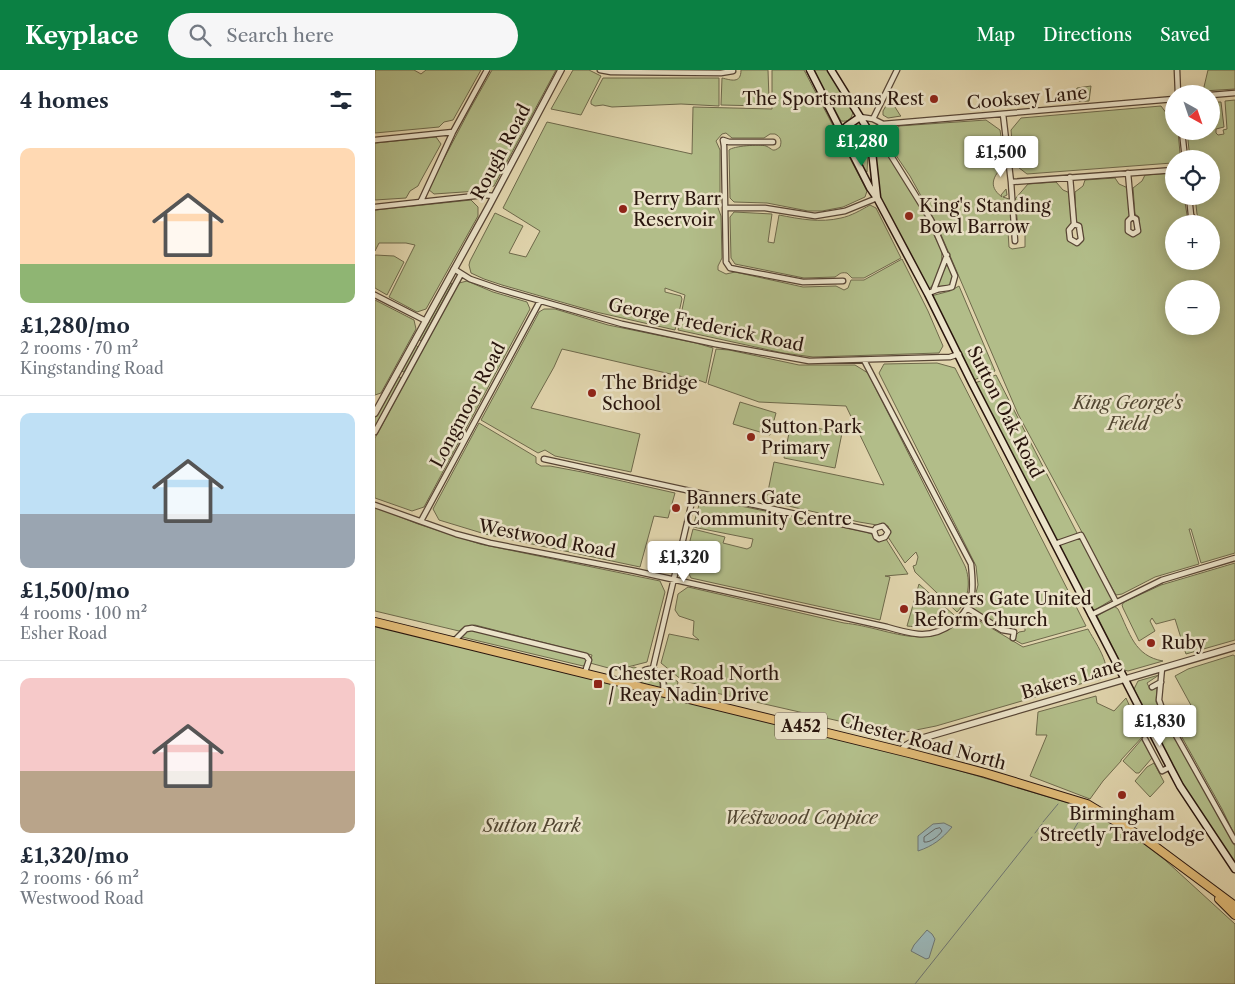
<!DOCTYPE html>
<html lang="en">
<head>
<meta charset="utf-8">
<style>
	:root { --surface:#fff; --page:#f6f6f7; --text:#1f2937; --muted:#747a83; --line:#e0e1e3; --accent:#0b8043 }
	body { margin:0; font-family:"Libre Caslon Text",serif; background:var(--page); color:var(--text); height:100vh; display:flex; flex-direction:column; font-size:19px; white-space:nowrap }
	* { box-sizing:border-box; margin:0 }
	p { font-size:16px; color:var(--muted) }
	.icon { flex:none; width:28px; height:28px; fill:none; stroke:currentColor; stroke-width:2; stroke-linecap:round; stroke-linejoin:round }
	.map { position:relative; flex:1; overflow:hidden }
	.panel { display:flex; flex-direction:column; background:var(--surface); width:375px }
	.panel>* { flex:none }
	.needle { width:32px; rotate:140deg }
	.tools { position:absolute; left:790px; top:15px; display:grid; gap:10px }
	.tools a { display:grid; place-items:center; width:55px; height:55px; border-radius:50%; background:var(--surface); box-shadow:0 2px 12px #0003; font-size:25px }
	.price { position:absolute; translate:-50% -42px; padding:0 11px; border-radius:5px; background:#fff; color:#222; font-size:16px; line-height:32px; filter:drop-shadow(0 1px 2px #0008) }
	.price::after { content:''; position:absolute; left:50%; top:30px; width:15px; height:11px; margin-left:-8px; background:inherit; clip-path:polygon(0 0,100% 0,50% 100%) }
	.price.selected { background:var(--accent); color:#fff }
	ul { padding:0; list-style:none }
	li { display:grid; align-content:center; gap:10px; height:265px; padding:0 20px }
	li+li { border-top:1px solid var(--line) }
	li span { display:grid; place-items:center; height:155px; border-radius:10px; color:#555 }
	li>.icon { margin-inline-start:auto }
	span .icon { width:90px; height:90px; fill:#fffc; stroke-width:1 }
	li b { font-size:21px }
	h2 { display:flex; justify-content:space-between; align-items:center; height:60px; padding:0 20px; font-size:21px }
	header { display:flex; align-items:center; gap:30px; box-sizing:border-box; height:70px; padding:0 25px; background:var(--accent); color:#fff }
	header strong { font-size:24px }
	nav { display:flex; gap:28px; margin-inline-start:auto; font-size:18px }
	.search { width:350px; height:45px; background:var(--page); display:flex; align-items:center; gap:12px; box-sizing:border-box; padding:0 18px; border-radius:28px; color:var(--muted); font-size:19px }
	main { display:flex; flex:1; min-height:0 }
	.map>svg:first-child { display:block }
</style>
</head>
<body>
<header>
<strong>Keyplace</strong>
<div class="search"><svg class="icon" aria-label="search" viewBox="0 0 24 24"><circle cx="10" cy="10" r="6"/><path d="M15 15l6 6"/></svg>Search here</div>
<nav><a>Map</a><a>Directions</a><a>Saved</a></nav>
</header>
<main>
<section class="panel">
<h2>4 homes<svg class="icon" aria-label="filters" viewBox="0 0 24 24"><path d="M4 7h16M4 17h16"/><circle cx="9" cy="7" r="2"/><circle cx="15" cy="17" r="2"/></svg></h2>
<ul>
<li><span style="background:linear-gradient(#ffd9b3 75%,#8fb573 0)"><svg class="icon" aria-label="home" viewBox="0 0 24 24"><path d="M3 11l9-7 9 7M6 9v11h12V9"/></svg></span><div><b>£1,280/mo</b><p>2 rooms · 70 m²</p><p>Kingstanding Road</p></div></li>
<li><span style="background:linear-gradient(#bfe0f5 65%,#9aa5b1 0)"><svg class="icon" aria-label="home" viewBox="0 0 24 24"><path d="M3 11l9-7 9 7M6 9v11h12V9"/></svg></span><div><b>£1,500/mo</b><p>4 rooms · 100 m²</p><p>Esher Road</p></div></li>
<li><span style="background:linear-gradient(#f6c9c9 60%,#b9a48a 0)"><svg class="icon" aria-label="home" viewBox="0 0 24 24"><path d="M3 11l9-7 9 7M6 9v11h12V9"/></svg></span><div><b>£1,320/mo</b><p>2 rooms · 66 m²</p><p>Westwood Road</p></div></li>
</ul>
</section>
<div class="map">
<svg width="860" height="914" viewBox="0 0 860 914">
	<rect width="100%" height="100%" fill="#e0d4ac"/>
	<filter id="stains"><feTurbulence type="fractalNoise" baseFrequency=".004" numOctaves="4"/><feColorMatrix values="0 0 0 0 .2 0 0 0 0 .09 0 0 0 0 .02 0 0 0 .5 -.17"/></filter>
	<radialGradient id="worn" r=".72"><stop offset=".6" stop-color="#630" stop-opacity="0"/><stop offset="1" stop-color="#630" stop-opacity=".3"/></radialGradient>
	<!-- green -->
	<path fill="#b2bd89" stroke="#6e694b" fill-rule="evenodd" d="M 0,0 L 39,0 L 46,4 L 51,0 L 106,0 L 78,50 L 69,52 L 64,57 L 0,63 Z
		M 117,0 L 181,0 L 119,116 L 103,121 L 59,124 L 53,119 L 95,39 Z
		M 198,0 L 214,0 L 226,6 L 206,45 L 176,39 Z
		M 366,0 L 393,0 L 394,29 L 391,31 L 388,36 L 346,35 L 347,8 C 356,10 366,14 366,0 Z
		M 397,0 L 429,0 L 492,121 L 490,127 L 468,137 L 447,141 L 433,141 L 392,133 L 359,132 L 355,128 L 354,80 C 358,76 385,74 391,76 C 398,79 397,83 405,77 C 407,71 406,67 400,64 L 395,64 L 389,68 L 357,68 L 351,63 L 347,64 L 341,71 L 345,80 L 345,130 L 342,135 L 346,146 L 347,188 L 343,196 L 343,200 L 351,204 L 360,202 L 428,217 L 461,216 L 469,220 L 473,218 L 476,210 L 489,210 L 527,189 L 553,241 L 568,276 L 564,283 L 438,287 L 408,283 L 303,260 L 310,225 L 290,218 L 290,222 L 306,226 L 307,229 L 300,260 L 221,242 L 127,215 L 109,209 L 96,203 L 94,195 L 95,191 L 120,143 L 148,156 L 134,183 L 151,187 L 165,161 L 128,138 L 172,52 L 317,84 L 318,37 L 397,39 Z
		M 438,0 L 452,0 L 478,41 C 477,49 473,52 466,51 Z
		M 833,0 L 860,0 L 860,19 L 828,21 Z
		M 228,8 L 344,8 L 344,36 L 306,34 L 237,37 L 228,35 L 220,36 L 216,34 L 216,31 Z
		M 716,16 L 714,31 L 696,32 L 702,18 Z
		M 515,29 L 525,45 L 526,46 L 513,48 L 508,45 L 508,41 Z
		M 860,30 L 860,483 L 826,493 L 816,459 L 814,459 L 824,494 L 780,507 L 747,524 L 741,525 L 643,344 L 561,153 L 535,106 L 512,72 L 524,56 L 611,50 L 625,60 L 630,93 C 620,105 611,115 627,127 L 626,125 L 631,119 L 632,125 L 628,127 L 634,129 L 635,132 L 637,158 L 633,161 L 634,177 L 637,179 L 650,177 L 650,165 L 643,157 L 640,129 L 653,114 L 681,112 L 688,120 L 695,123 L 697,152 L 693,158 L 694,166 L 701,174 L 707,166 L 707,157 L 702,153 L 701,150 L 700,122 L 708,116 L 710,110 L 740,108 L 744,114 L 753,118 L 755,145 L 751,151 L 752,157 L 759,166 L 765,161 L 764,147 L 760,144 L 758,118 L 767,111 L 770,105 L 798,103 L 799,126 L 809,126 L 812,145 L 809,154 L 799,154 L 799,191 L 836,191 L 836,154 L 827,154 L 822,144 L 820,126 L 836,126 L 836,89 L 815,89 L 812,61 L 836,61 L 836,32 L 846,32 L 849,57 L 841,59 L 841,63 L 843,65 L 849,64 L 848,60 L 852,59 L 850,31 ZM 799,219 L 836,219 L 836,256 L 799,256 Z
		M 786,36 L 792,44 L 799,47 L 799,61 L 803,61 L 805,83 L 799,89 L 797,93 L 652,104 L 639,94 L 636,60 L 646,48 Z
		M476 62a7 7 0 1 1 14 0a7 7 0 1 1-14 0Z
		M 521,57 L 510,73 L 503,63 C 508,57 514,57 521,57 Z
		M 61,67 L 66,74 L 45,112 L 43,116 L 35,121 L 31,128 L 0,130 L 0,73 Z
		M 502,67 L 540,127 L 566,179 C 569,191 564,210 554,219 L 553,219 C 537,189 519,159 506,128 C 498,111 497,85 502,67 Z
		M 488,77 L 493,82 L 492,102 C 487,98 481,87 483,80 Z
		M 96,130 L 103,137 L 103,146 L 51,239 L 42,242 L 14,227 L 40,175 L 31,173 L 4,173 L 0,181 L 0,140 Z
		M 495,135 L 501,138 L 526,188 L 489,208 L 477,208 L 472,203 C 465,202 465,204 460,207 L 429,208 L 360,194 L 356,188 L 355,147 L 359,142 L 397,144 L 393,172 L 399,173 L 404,145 C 425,149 445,153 466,148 C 476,146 486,140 495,135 Z
		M 0,185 L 19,186 L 29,192 L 12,225 L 0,218 Z
		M 572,194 L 579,209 L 575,217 L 564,218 L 562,215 Z
		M 92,211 L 118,222 L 152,232 L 155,239 L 49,437 L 37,441 L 0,428 L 0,368 L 81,218 L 84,213 Z
		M 74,212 L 77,214 L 46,271 L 43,269 Z
		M 584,216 L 620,301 L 599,310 L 556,226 L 575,221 Z
		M 0,230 L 39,250 L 41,259 L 6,323 L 0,325 Z
		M 169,239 L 180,239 L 233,255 L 321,273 L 338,278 L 331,313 L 326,311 L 187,279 L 179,297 L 156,338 L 265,364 L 256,402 L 180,386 L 170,380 L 163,383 L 106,350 L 162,246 L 164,242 Z
		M 40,274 L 43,277 L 29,302 L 26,301 Z
		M 341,279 L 354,280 L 424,295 L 480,295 L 493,303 L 590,496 C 596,511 594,530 582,542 L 540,502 L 538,496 L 541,495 L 543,487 L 541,482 L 530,493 L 513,467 L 515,461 L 513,456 L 507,453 L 502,455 L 484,452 L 391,431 L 399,392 L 509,415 L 471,336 L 384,332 L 333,314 Z
		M 562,293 L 580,298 L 711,556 L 647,574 L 640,570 L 641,565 L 644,562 L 650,561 L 650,558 L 620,553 L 597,538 L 603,515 L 601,496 L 504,303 L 509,294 Z
		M 621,305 L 701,461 L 702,463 L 700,466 L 685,471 L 680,468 L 600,313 Z
		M 23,306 L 26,308 L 0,357 L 0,348 Z
		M 365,332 L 401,343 L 395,365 L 358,354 Z
		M 104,353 L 161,387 L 161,393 L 166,396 L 175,396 L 207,402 L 300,423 L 293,448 L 279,446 L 265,497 L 110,464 L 64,450 L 58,439 Z
		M 416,353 L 467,363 L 460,398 L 409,388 Z
		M 332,429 L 491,462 L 499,465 L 504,470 L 511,469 L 533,504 L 510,506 L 515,507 L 505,550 L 316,508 L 309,494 L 318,459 L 350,467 L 348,473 L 372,479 L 376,477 L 378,469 L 318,457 L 324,435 Z
		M 0,437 L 43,454 L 105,474 L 285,511 L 290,522 L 272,592 L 241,600 L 215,593 L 217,585 L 100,555 L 88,558 L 84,561 L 0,541 Z
		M 706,468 L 738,529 L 720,540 L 717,540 L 685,477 L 687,473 Z
		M 860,493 L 860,570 L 811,584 L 800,549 L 781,554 L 777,548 L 775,551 L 780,561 L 764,571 L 748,538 L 747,535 L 749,532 L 786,515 Z
		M 544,514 L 579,545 C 566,558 550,558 532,556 Z
		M 313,517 L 469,553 C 517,558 553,586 593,544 L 648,577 L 713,559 C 718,569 740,599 727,608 C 725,610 722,610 719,610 L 561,656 L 521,664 L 328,620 L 322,618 L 322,614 L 308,611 L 286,593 L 294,564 L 324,570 L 318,565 L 319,551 L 304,546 L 300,540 L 303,524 Z
		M 739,536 L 743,539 C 755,563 759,586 788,591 L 753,601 L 749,600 L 722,546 Z
		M 0,556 L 528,684 L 711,738 L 753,762 L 790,790 L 860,854 L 860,914 L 0,914 Z
		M 95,560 L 209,588 L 212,591 L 211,594 L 208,596 L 87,567 L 89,563 Z
		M 858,585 L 860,586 L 860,766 L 847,739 L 799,653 L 817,642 L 816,640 L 818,639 L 800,606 L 813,599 Z
		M 259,597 L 266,600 C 256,606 259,611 246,608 L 246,600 Z
		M 273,603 L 281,606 L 285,613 L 285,618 L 262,612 L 264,608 Z
		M 288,604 L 294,605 L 303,612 L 301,622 L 294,619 Z
		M 784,605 L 772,613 L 774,617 L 779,614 L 782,616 L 781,632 L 797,661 L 783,669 L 759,619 L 763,611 Z
		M 721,626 L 722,633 L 739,641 L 751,628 L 760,648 L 770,664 L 746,690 L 746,691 L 728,711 L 715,729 L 655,706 L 672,665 L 661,665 L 663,642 Z
		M 798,663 L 860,776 L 860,795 L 811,721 L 784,670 Z
		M 767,669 L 777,688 L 764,703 L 761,703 L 748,691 Z
		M 779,693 L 789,712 L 775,727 L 760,711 L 772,697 Z"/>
	<!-- water -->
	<path fill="#9ab5b6" stroke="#6d7572" d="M 569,753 L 577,757 C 567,769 558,776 543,781 L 543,766 L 558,754 Z
		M 552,860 L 557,864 L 560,869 L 554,888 L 551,889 L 536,881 L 539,875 Z"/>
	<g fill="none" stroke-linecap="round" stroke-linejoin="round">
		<!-- shore -->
		<path stroke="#626562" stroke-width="1" d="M 565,758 L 567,761 C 564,766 555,773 549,772 L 549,767 L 560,759 Z"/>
		<!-- stream -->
		<path stroke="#6d7572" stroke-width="1" d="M 668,752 L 683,734
			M 698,761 L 708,744
			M 660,763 L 667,754
			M 540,914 L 657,767"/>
		<!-- minor casing -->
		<g stroke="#574535" stroke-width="7">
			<path id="minor" d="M 225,0 L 236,2 L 346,3 L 358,1
				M 802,0 L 803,24
				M 836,25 L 860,23
				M 628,44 L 636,112 L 640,171
				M 485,47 L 498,49 L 508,54
				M 498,49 L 522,0
				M 500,60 L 556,150 L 580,206 L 577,217 C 567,220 562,217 553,224
				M 807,61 L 810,89
				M 495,63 L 508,54 L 799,29
				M 0,70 L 78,62
				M 398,72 L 354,72 L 348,70 L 349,76 L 351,192 L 355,198 L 428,212 L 468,211
				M 753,103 L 757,147 L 761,149 L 763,161 L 758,164 L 753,161 L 753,151 L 757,147
				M 695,107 L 699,154 L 704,156 L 706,169 L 702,173 L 695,169 L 694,160 L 699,154
				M 636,112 L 799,100
				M 814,126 L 816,145 L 822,154
				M 46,131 L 78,62 L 112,0
				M 0,137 L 109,125 L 119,126
				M 350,138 L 390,138 L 440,146 L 470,141 L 502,128
				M 813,154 L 816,145
				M 79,199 L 95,209 L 124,219 L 247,254 L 340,274 L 434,291 L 575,287 L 584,284
				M 559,219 L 572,185
				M 0,225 L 51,251
				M 0,362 L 86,204
				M 169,389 L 499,461 L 501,467 L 504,469 L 510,467 L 513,462 L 508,456 L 501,458 L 499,461
				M 0,435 L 81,464 L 115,473 L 260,501 L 512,557 C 522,560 532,563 543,564 C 568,566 594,547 597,522 C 598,512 597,503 596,494 L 489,290
				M 46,451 L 165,231
				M 680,474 L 706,465 L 741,532
				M 592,538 L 627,560 L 639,562 L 638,568
				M 716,545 L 787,510 L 860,488
				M 79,571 L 91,559 L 97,558 L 211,586 L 214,590 L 210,602
				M 278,598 L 319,423
				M 787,598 L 784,630 L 789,644 L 860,771
				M 258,615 L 263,604 L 270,600 L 278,598 C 287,606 290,611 288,622
				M 777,617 L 786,612
				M 770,669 L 787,701 L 795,697"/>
		</g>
		<!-- tertiary casing -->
		<g stroke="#574535" stroke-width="8">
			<path id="tertiary" d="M 0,343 L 114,136 L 186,0
				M 526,681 L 530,676 L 541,670 L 860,577"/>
		</g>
		<!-- secondary casing -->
		<g stroke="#29150d" stroke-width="9">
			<path id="secondary" d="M 435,0 L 495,118 L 502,128 L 553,224 L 597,313 L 795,697 L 805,716 L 860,799
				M 456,0 L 495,63 L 502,127
				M 467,62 L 472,56 L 485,47
				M 474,76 L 487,72 L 495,63"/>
		</g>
		<!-- trunk casing -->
		<g stroke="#29150d" stroke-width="10">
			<path id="trunk" d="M 0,552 L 534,683 L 610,703 L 712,734 L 770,769 L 860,836
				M 844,829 L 860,845"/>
		</g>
		<!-- minor -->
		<use href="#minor" stroke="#ebe3c9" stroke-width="4.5"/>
		<!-- tertiary -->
		<use href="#tertiary" stroke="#ebe3c9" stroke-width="5.5"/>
		<!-- secondary -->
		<use href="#secondary" stroke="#ebe3c9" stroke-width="6"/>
		<!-- trunk -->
		<use href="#trunk" stroke="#e0ba76" stroke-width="8"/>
	</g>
	<!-- markers -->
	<g fill="#8f2418" stroke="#ebe3c9" stroke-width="2">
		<circle cx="559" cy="29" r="5"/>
		<circle cx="248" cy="139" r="5"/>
		<circle cx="534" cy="146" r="5"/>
		<circle cx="217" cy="323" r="5"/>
		<circle cx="376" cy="367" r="5"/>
		<circle cx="301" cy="438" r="5"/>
		<circle cx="529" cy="539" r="5"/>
		<circle cx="776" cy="573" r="5"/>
		<rect x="218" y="609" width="10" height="10" rx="2.5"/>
		<circle cx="747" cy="725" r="5"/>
	</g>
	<g text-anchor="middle" stroke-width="5" stroke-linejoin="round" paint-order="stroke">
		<!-- shield labels -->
		<rect fill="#ebe3c9" stroke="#635345" stroke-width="1" x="400" y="642.5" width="52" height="27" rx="4"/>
		<g font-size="16" font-weight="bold" fill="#29150d">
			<text x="426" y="662">A452</text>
		</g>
		<!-- street labels -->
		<g font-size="18" fill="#29150d" stroke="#ebe3c9">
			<text transform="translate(652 28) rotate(-5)" y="6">Cooksey Lane</text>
			<text transform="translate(126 82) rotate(-62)" y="6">Rough Road</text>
			<text transform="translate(331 255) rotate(12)" y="6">George Frederick Road</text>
			<text transform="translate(93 335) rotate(-62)" y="6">Longmoor Road</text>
			<text transform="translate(630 342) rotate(63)" y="6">Sutton Oak Road</text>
			<text transform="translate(172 469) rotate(11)" y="6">Westwood Road</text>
			<text transform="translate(697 609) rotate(-16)" y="6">Bakers Lane</text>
			<text transform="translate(548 672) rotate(15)" y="6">Chester Road North</text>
		</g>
		<!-- poi labels -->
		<g font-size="18" fill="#29150d" stroke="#ebe3c9" text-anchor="start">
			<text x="549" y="35" text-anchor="end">The Sportsmans Rest</text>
			<text x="258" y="135">Perry Barr<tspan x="258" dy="21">Reservoir</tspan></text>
			<text x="544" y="142">King's Standing<tspan x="544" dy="21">Bowl Barrow</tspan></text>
			<text x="227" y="319">The Bridge<tspan x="227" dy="21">School</tspan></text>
			<text x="386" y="363">Sutton Park<tspan x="386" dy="21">Primary</tspan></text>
			<text x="311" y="434">Banners Gate<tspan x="311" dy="21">Community Centre</tspan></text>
			<text x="539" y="535">Banners Gate United<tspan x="539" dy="21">Reform Church</tspan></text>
			<text x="786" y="579">Ruby</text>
			<text x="233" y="610">Chester Road North<tspan x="233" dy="21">/ Reay Nadin Drive</tspan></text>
			<text x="747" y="750" text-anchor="middle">Birmingham<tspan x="747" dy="21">Streetly Travelodge</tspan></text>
		</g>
		<!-- park labels -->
		<g font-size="18" font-style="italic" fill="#524732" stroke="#ebe3c9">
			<text x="753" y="339">King George's<tspan x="753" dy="21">Field</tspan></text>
			<text x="426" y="754">Westwood Coppice</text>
			<text x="157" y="762">Sutton Park</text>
		</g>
	</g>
	<rect width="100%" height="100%" filter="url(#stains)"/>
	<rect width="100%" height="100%" fill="url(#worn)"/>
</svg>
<div class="tools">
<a><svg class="needle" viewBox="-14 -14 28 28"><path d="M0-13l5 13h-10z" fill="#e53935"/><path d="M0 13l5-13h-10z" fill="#747a83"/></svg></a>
<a><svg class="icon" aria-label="locate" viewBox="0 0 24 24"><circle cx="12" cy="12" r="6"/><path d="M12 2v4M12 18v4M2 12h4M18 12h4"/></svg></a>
<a>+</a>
<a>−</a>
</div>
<b class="price selected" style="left:487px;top:97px">£1,280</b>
<b class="price" style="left:626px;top:108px">£1,500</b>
<b class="price" style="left:309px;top:513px">£1,320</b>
<b class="price" style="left:785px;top:677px">£1,830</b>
</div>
</main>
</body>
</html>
